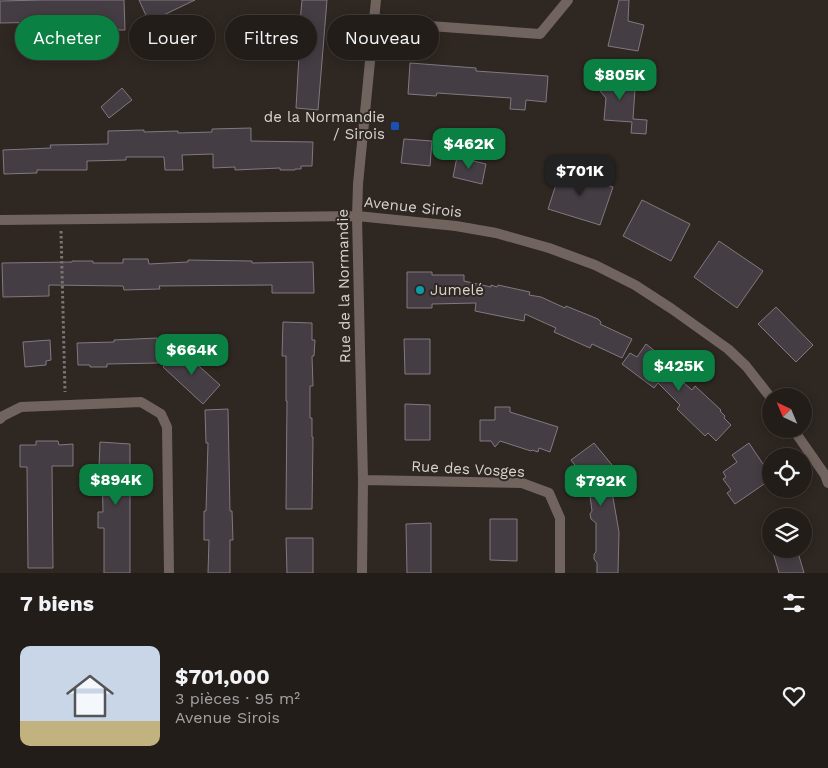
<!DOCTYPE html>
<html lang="fr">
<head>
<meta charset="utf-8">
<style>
	:root { --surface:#231d19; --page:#2b2622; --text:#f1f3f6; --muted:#a3a2a2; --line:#403b38; --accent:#0b8043 }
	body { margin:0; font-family:"Work Sans",sans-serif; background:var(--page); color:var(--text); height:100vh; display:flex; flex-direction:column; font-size:19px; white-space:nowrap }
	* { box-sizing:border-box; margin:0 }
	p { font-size:16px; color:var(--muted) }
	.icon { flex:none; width:28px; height:28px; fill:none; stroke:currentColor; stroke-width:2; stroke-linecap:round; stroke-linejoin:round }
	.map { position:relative; height:573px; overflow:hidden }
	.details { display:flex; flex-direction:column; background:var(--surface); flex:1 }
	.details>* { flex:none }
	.hud { position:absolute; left:15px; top:15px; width:500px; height:45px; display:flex; gap:10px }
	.needle { width:32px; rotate:316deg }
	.buttons { position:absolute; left:762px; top:388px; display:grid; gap:10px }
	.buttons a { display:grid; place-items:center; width:50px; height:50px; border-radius:50%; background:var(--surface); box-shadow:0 2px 12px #0003,0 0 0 1px var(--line); font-size:25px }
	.price { position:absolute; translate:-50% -42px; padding:0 11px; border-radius:10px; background:var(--accent); color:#fff; font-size:16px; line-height:32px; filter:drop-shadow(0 1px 2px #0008) }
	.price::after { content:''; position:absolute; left:50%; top:30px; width:15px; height:11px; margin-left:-8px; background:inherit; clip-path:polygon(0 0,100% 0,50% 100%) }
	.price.current { background:#222; color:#fff }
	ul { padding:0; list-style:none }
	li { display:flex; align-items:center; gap:15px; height:125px; padding:0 20px }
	li span { display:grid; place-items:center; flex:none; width:140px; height:100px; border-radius:10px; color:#555 }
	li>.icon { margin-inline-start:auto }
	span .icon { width:60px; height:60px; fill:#fffc; stroke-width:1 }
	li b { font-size:21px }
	h2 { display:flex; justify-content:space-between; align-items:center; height:60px; padding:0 20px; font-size:21px }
	.tag { padding:0 18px; border-radius:22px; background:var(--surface); box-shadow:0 2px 12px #0003,0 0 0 1px var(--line); font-size:18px; line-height:45px }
	.tag.current { background:var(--accent); color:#fff }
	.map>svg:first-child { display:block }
</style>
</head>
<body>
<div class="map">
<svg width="828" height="573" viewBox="0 0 828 573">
	<rect width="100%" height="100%" fill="#2f2721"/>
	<!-- building -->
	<path fill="#453d44" stroke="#827980" d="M 43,0 L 124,0 L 125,30 L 106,30 L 106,21 L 0,23 L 0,1 Z
		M 139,0 L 195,0 L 149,22 Z
		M 302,0 L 327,0 L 318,110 L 296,108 L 299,55 L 297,55 Z
		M 619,0 L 629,0 L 628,21 L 644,25 L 638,51 L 608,46 Z
		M 624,60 L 619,83 L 627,83 L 626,88 L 635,89 L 633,119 L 647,120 L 646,134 L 631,133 L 632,122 L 604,120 L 606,98 L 595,85 Z
		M 410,63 L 476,68 L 476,71 L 548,76 L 546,102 L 526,100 L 525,110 L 510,109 L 511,98 L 437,93 L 436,96 L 408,94 Z
		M 122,88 L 132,100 L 109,118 L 101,107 Z
		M 251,128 L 251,141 L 313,142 L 312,166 L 301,166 L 301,169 L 295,169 L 295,170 L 280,170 L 280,168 L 235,170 L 235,167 L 213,168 L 213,154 L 182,155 L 183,170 L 165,170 L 164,157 L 126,157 L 126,160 L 87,161 L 87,170 L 37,170 L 37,173 L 4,174 L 3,150 L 51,148 L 50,145 L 108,144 L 108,131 L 144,130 L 144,132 L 178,131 L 178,133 L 212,132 L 212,129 Z
		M 404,139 L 432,141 L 430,166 L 401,163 Z
		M 457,157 L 486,164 L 482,184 L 453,177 Z
		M 561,169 L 613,187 L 600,225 L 548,209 Z
		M 642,200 L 690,224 L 671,261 L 623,236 Z
		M 719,241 L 763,271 L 737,308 L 694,277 Z
		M 123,259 L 148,259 L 149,264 L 188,262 L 188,260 L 252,261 L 252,263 L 313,262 L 314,293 L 272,293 L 272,285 L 159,286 L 160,289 L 124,290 L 123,286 L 49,285 L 49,296 L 3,297 L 2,263 L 72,262 L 72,261 L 93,261 L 93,263 L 123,263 Z
		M 407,272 L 432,272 L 432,275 L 464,275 L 464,281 L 491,287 L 491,285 L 497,287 L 498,285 L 530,292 L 529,295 L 541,297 L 565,308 L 566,306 L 598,319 L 601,322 L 600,324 L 632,339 L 622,358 L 592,344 L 590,348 L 554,332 L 556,328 L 525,314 L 524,321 L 475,311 L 476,303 L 432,304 L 432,308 L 407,308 Z
		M 776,307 L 813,345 L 796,362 L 758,324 Z
		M 283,322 L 312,323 L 312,340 L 315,340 L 314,356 L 312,356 L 313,386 L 310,386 L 310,418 L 312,418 L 312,437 L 313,437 L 312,509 L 286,509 L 287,401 L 286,401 L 286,356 L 282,356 Z
		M 157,338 L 158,363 L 107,364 L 107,367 L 90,367 L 90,365 L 78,365 L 77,343 L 114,342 L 114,340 Z
		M 404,339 L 430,339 L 430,374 L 405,374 Z
		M 50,340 L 51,360 L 46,361 L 46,365 L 25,367 L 23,342 Z
		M 646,344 L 666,360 L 666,361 L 687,379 L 684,383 L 692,390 L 695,386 L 721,410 L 720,411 L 725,416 L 724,418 L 731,425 L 716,441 L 708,433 L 705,436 L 677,409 L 680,405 L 658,383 L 654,388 L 622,364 L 630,353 L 637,357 Z
		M 180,349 L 220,385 L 203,404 L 163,367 Z
		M 405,404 L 430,405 L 430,440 L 405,440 Z
		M 495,407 L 510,407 L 510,412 L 558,427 L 550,452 L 539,448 L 538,452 L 532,450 L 531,451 L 500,441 L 495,447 L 491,441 L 480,441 L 480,420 L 495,420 Z
		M 228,409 L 230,511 L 232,511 L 233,540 L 230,540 L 230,573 L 208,573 L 209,540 L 204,540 L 204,511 L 206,511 L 208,443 L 206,443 L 205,410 Z
		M 36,441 L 58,441 L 59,445 L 73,444 L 73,466 L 52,466 L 53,568 L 28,568 L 27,467 L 20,467 L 20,445 L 36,445 Z
		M 100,442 L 130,444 L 130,573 L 104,573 L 104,528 L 98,528 L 98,512 L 103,512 L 102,467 L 99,467 Z
		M 594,443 L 612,465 L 608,469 L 619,532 L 618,573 L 597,573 L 597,563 L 594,559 L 594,554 L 596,552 L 596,523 L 591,519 L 590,514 L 592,511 L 589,488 L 579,475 L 581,473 L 571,460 Z
		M 749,443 L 767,470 L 764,472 L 770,480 L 735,504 L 727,493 L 731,490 L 723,479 L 726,477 L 723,472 L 737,462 L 732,455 Z
		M 490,519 L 517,519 L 517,561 L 490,560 Z
		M 431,523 L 431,573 L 407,573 L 406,524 Z
		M 286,538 L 313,538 L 313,573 L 287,573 Z
		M 772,549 L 797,549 L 804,573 L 779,573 Z"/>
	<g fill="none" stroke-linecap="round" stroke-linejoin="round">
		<!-- path -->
		<path stroke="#7a736e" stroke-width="3" stroke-dasharray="2.5 2.5" stroke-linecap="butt" d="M 61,231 L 65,392"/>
		<!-- minor -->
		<path stroke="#71645f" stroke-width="10" d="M 374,22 L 540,34 L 568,0
			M 0,220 L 357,216 L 456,226 L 496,233 L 549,248 L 595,265 L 635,285 L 672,309 L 728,349 L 746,366 L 771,398
			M 0,419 L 3,416 L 21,407 L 141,402 L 161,414 L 167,427 L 169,573
			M 793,429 L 825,475 L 828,483
			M 363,480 L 522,483 L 549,493 L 560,518 L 560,573
			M 362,573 L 363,480 L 357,216 L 358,184 L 376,0"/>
	</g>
	<!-- markers -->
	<rect fill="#1a4fb4" stroke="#2f2721" stroke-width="2" x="390" y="121" width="10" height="10" rx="2.5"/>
	<circle fill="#0f9aa8" stroke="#2f2721" stroke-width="2" cx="420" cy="290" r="5"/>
	<g text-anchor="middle" stroke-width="4" stroke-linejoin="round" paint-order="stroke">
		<!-- poi labels -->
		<g font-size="15" fill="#d8d3cf" stroke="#2f2721" text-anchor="end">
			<text x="385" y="122">de la Normandie<tspan x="385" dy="17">/ Sirois</tspan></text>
			<text x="430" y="295" text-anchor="start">Jumelé</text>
		</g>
		<!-- street labels -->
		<g font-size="15" fill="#d8d3cf" stroke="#2f2721">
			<text transform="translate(413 207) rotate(6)" y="5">Avenue Sirois</text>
			<text transform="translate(344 286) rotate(-91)" y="5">Rue de la Normandie</text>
			<text transform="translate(468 469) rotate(3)" y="5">Rue des Vosges</text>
		</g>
	</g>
</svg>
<div class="buttons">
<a><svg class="needle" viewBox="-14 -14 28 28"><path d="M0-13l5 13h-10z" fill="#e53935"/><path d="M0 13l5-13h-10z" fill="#a3a2a2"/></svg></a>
<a><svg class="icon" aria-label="locate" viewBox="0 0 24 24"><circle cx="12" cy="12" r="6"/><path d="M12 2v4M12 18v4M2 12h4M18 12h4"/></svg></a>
<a><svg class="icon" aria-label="layers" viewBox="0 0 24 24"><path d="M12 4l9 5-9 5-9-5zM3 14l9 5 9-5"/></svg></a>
</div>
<b class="price" style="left:620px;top:101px">$805K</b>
<b class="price" style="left:469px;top:170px">$462K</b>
<b class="price current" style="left:580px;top:197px">$701K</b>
<b class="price" style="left:192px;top:376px">$664K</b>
<b class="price" style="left:679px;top:392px">$425K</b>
<b class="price" style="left:116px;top:506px">$894K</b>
<b class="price" style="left:601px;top:507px">$792K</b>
<div class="hud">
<a class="tag current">Acheter</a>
<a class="tag">Louer</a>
<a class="tag">Filtres</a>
<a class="tag">Nouveau</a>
</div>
</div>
<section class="details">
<h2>7 biens<svg class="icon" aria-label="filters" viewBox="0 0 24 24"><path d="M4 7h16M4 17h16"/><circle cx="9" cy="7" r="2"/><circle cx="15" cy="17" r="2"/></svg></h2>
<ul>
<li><span style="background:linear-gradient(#c9d6e8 75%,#c2b280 0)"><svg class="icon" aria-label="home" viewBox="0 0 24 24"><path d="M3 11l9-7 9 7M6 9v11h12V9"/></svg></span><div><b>$701,000</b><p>3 pièces · 95 m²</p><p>Avenue Sirois</p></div><svg class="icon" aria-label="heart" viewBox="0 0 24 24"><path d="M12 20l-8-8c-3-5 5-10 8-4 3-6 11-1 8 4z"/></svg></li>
</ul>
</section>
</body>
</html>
